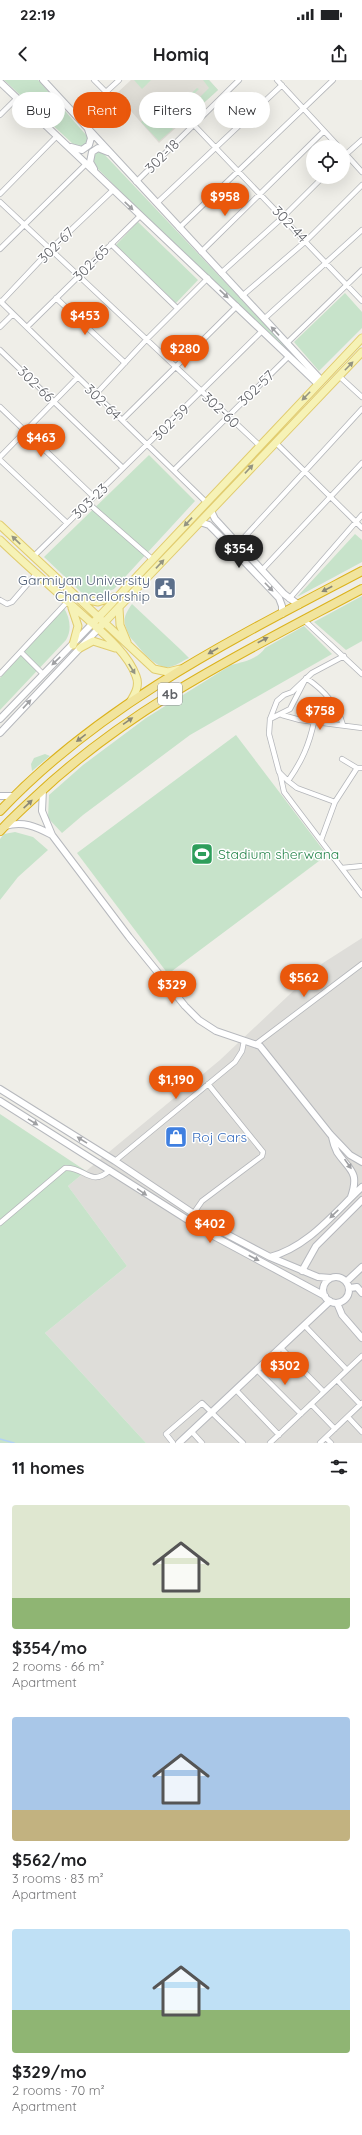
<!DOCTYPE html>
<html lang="en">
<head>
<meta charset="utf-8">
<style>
	:root { --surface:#fff; --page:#f2f2f2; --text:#202124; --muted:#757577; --accent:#ea580c }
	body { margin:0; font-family:Quicksand,sans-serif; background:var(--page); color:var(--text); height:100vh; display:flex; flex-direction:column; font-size:15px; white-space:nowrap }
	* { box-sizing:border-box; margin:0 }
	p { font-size:13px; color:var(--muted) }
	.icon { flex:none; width:22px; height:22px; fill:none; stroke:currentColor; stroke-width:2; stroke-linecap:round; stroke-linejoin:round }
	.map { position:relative; height:1363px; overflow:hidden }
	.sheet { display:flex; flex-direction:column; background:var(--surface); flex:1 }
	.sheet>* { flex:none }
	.hud { position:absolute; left:12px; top:12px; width:338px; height:36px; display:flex; gap:8px }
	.buttons { position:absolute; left:306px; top:60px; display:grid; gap:8px }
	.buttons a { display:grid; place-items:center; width:44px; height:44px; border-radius:50%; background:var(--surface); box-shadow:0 4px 16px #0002; font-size:20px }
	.price { position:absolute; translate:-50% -34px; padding:0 9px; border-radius:14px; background:var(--accent); color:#fff; font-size:13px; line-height:26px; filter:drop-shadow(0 1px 2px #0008) }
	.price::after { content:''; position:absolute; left:50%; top:24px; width:12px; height:9px; margin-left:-6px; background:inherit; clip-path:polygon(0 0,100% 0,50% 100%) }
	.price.selected { background:#222; color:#fff }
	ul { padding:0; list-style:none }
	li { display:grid; align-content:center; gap:8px; height:212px; padding:0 12px }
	li span { display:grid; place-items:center; height:124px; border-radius:4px; color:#555 }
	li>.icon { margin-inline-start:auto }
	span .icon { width:72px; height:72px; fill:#fffc; stroke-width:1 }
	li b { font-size:17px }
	h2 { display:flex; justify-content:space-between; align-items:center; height:48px; padding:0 12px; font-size:17px }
	.pill { padding:0 14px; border-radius:18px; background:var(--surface); box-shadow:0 4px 16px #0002; font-size:14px; line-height:36px }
	.pill.selected { background:var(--accent); color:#fff }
	.status { display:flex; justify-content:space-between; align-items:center; height:28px; padding:0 20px; background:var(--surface); direction:ltr }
	.status svg { height:11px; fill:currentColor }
	header { display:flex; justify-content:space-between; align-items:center; height:52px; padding:0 12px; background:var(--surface); font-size:18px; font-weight:800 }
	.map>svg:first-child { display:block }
</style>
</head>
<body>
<div class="status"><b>22:19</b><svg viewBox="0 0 49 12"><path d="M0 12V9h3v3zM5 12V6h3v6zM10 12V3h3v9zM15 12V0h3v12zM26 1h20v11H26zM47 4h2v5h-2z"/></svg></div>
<header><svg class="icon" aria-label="back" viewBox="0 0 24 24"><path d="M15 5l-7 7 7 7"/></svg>Homiq<svg class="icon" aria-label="share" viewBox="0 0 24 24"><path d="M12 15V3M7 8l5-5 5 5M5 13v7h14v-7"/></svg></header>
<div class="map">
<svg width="362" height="1363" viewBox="0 0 362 1363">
	<rect width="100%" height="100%" fill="#efeee8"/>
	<!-- industrial -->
	<path fill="#deddd9" d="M 362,858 L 362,1363 L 146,1363 L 45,1253 L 127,1186 L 68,1106 L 220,980 L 323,883 Z"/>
	<!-- education -->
	<path fill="#dfddd6" d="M 131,0 L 209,0 L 218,10 L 159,63 L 116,14 Z"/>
	<!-- green -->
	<path fill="#c7e3ca" d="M 4,0 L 38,0 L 87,56 L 87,63 L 81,68 L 73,64 Z
		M 134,0 L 151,0 L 142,9 Z
		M 203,0 L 209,0 L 218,10 L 177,47 L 167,36 L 197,8 L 199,9 L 192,16 L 196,21 L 209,8 Z
		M 155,29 L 173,49 L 159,61 L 141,42 Z
		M 98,72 L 103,73 L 291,272 L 290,274 L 139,130 L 96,87 L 93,79 L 94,74 Z
		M 138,142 L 198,200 L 176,223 L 116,165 Z
		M 345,213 L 362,232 L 362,248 L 319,291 L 294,262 Z
		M 149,375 L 195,421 L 114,509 L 98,516 L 83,514 L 44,477 Z
		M 355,454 L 362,460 L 362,482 L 297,517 Z
		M 362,516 L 362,561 L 346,570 L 314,542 Z
		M 132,524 L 181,570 L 189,578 C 182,581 176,586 169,587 C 154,589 139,567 130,557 C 123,542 122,538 132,524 Z
		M 64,528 C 70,538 72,550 66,560 L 0,630 L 0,598 Z
		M 304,546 L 332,574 L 190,655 L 83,735 L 62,753 L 48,738 L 49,715 L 83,685 L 146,638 L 231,585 C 243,582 258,579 265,568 Z
		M 236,655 L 327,775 L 168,894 L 77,773 Z
		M 45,674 L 50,676 L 32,691 L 31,684 L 34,678 Z
		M 15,752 L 33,757 L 48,770 L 18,797 L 0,820 L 0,759 L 4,754 Z
		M 0,1034 L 86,1091 L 68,1106 L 127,1186 L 45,1253 L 146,1363 L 0,1363 Z"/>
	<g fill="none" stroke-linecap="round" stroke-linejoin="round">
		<!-- stream -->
		<path stroke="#b1d1f5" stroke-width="1.5" d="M 0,1359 L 14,1363"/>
		<!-- street casing -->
		<g stroke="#b4b6ba" stroke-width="6">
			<path id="street" d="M 94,0 L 106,12
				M 277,0 L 339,67
				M 0,35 L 17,18
				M 79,37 L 119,0
				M 193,44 L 362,221
				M 343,71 L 362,92
				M 343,77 L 362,60
				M 136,102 L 239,0
				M 0,114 L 57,56
				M 0,122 L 259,365
				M 157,123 L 282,5
				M 179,148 L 333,0
				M 111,164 L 177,228
				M 0,169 L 86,84
				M 201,172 L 324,51
				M 221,193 L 283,137 L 323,97
				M 242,216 L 306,161 L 362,105
				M 56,218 L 125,283
				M 0,221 L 206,422
				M 1,222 L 51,169 L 113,110
				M 264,239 L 362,150
				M 0,247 L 13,234
				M 27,247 L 140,136
				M 287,263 L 362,190
				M 0,270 L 123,388
				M 339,296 L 362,317
				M 96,314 L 147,259 L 208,198
				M 0,327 L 94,417
				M 122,340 L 237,226
				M 275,362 L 362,448
				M 0,377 L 78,297
				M 0,380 L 67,443
				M 174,390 L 288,277
				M 88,423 L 152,479
				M 239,463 L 362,329
				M 33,477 L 262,251
				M 262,490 L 362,383
				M 289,519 L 362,435
				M 0,520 L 7,524 L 12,522 L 37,493
				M 304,540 L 362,594
				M 21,572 L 43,594
				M 344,576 L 312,593 L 292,612 L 284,615 L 277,621 L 270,639 L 269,654 L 279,692 L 288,701 L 297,708 L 335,722 L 357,688
				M 0,594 L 68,521
				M 282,635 L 300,640 L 362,648
				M 270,639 L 290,629 L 306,598 C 324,610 337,624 343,645
				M 342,679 L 357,688 L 362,688
				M 280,693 L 284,712 L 362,815
				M 288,701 C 302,681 309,665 314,642
				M 321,760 L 335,722
				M 342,788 L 362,786
				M 256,964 L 362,884
				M 115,1081 L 235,982 L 242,971 L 244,961
				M 193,1134 L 202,1121 L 262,1076 L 263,1072 L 208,1004
				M 0,1143 L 65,1088 C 84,1086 91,1108 110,1090
				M 305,1246 L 347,1290
				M 281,1268 L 324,1312
				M 258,1291 L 301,1334
				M 337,1300 L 360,1324
				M 237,1311 L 279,1355
				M 311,1324 L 335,1349
				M 348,1337 L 362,1352
				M 192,1352 L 202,1363
				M 326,1358 L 331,1363
				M 173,1363 L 166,1354 L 202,1323 L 243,1363
				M 270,1363 L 362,1276
				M 320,1363 L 362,1323"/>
		</g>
		<!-- secondary casing -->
		<g stroke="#b6b8bd" stroke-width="8">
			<path id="secondary" d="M 43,0 L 321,300
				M 0,2 L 318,304
				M 71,67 L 82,70 L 89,65 L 91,58 L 88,49
				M 94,89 L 90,82 L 92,72 L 98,68 L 108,72
				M 211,431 L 215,439 L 284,514 L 299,525
				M 200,442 L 209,445 L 217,453 L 279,518 L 282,526 L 282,534
				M 0,639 L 93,543
				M 0,653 L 98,549
				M 43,709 L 42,731 L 52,755 L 129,857 L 185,926 L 199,940 L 216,951 L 260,966 L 330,1054 L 350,1075 L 362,1082
				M 0,716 L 14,716
				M 5,746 C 23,741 35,746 52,755
				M 0,1009 L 115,1081 L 215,1148 L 270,1177 L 318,1197 L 331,1198
				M 0,1021 L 210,1154 L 325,1216
				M 332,1057 C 333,1062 335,1068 337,1072 C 349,1090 360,1091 351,1117
				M 270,1177 C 308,1167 334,1133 362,1107
				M 302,1191 L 316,1166 L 362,1120
				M323 1210a13 13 0 1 1 26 0a13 13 0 1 1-26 0Z
				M 347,1201 L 362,1187
				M 350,1208 L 357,1207 L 362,1213
				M 337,1223 L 342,1235 L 362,1258
				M 179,1363 L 330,1221"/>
		</g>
		<!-- primary casing -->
		<g stroke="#e1cc6f" stroke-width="9">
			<path id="primary" d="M 0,445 L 154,589 L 168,592 L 180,589
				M 0,460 C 27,486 56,511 84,536 C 102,552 128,573 136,596 C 140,606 135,614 130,622
				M 80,518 L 98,522 L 114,517
				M 72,528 L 78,546 L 73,565
				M 119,528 L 120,545 L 127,562
				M 93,543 L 362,258
				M 98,549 L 362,272
				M 80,568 L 93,561 L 115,568"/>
		</g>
		<!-- highway casing -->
		<g stroke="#dbb21c" stroke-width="10">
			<path id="highway" d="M 0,731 C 101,624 233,559 362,491
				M 0,751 C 11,739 23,728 35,717 C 131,626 246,571 362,509"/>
		</g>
		<!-- street -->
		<use href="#street" stroke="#fff" stroke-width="4.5"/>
		<!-- secondary -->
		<use href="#secondary" stroke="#fff" stroke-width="6"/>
		<!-- primary -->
		<use href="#primary" stroke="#f6f2b6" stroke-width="7"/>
		<!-- highway -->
		<use href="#highway" stroke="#f1e49d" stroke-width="8"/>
	</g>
	<!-- one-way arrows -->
	<defs><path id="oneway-solid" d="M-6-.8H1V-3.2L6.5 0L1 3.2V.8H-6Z"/></defs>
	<g fill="#9fa0a3">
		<use href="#oneway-solid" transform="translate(129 126) rotate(44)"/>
		<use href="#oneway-solid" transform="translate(224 214) rotate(43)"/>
		<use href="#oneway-solid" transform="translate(275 251) rotate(-133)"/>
		<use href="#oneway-solid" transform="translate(269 507) rotate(46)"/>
		<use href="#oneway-solid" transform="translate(56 581) rotate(136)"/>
		<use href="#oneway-solid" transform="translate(27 624) rotate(-47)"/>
		<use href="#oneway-solid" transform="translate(33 1042) rotate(32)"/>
		<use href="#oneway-solid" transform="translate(82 1060) rotate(-148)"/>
		<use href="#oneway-solid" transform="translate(348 1084) rotate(55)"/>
		<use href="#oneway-solid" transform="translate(142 1112) rotate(35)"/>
		<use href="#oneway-solid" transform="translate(334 1134) rotate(137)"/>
		<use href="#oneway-solid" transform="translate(254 1178) rotate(28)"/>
	</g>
	<g fill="#949482">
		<use href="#oneway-solid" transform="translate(349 286) rotate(-46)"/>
		<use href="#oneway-solid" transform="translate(306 316) rotate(134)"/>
		<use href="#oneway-solid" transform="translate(249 389) rotate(-47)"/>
		<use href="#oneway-solid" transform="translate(188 442) rotate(133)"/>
		<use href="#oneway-solid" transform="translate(16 460) rotate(-136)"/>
		<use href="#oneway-solid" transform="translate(160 484) rotate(-47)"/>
		<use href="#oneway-solid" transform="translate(132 589) rotate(58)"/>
	</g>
	<g fill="#8b8876">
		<use href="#oneway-solid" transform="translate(327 509) rotate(152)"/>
		<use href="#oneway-solid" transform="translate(263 560) rotate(-28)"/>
		<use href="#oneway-solid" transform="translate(213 571) rotate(150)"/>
		<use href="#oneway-solid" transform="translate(128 641) rotate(-35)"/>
		<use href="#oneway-solid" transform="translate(81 658) rotate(142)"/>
		<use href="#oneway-solid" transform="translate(28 724) rotate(-43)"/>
	</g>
	<!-- icons -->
	<defs>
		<g id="civic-square" transform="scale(1.15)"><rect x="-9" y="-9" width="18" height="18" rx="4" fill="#5c6f8a" stroke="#fff"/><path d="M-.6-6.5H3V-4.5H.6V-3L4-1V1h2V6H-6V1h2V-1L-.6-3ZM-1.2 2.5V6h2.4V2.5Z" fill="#fff"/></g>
		<g id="stadium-square" transform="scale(1.15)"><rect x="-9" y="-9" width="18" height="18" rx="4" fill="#2e9e5b" stroke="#fff"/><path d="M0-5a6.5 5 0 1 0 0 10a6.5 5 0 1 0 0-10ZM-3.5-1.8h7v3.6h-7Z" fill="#fff"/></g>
		<g id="shop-square" transform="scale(1.15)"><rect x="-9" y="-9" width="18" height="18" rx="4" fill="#3f7fe0" stroke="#fff"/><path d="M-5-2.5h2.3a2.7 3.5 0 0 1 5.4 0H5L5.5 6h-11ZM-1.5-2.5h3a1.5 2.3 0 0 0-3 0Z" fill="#fff"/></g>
	</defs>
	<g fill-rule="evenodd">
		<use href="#civic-square" x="165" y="508"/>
		<use href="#stadium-square" x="202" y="774"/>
		<use href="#shop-square" x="176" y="1057"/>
	</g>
	<g text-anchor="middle" stroke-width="3" stroke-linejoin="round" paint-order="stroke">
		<!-- shield labels -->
		<rect fill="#fff" stroke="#8f9094" stroke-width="1" x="158" y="603" width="24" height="22" rx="3"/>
		<g font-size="13" font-weight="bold" fill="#5f6166">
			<text x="170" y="619">4b</text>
		</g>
		<!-- street labels -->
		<g font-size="14" fill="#5f6166" stroke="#fff">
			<text transform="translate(162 76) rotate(-45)" y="5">302-18</text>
			<text transform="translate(290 144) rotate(47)" y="5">302-44</text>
			<text transform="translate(56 165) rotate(-45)" y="5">302-67</text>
			<text transform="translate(91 183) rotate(-45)" y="5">302-65</text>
			<text transform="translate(36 304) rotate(44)" y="5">302-66</text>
			<text transform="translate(256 308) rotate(-44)" y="5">302-57</text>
			<text transform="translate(103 322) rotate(44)" y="5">302-64</text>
			<text transform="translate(221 330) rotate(43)" y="5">302-60</text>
			<text transform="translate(171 342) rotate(-45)" y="5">302-59</text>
			<text transform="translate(90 421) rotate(-44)" y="5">303-23</text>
		</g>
		<!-- service labels -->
		<g font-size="14" fill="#4e5e75" stroke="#fff" text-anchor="end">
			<text x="150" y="505">Garmiyan University<tspan x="150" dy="16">Chancellorship</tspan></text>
		</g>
		<!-- leisure labels -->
		<g font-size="14" fill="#27864d" stroke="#fff" text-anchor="start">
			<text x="218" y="779">Stadium sherwana</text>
		</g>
		<!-- shop labels -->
		<g font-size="14" fill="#366cbe" stroke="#fff" text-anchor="start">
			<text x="192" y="1062">Roj Cars</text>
		</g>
	</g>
</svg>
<div class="buttons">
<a><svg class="icon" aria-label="locate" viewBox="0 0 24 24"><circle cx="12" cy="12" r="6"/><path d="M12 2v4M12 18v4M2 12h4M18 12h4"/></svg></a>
</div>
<b class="price" style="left:225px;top:137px">$958</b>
<b class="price" style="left:85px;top:256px">$453</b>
<b class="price" style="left:185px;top:289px">$280</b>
<b class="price" style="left:41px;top:378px">$463</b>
<b class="price selected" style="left:239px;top:489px">$354</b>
<b class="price" style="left:320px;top:651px">$758</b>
<b class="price" style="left:304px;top:918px">$562</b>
<b class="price" style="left:172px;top:925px">$329</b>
<b class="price" style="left:176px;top:1020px">$1,190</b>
<b class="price" style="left:210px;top:1164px">$402</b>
<b class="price" style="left:285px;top:1306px">$302</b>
<div class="hud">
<a class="pill">Buy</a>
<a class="pill selected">Rent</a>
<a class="pill">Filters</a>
<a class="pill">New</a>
</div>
</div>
<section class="sheet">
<h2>11 homes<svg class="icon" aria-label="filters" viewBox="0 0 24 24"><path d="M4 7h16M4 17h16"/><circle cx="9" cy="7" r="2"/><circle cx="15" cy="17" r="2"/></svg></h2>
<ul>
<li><span style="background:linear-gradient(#dfe7d0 75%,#8fb573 0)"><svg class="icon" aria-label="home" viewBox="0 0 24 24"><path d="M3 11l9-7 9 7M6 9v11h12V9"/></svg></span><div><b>$354/mo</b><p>2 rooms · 66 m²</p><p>Apartment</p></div></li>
<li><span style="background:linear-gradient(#a9c7e8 75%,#c2b280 0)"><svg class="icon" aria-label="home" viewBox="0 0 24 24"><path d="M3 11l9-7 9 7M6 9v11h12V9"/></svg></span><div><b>$562/mo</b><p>3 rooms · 83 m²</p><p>Apartment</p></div></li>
<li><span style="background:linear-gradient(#bfe0f5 65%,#8fb573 0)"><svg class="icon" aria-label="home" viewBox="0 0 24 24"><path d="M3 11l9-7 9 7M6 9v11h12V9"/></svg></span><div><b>$329/mo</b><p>2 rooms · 70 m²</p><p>Apartment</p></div></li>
</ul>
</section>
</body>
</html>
